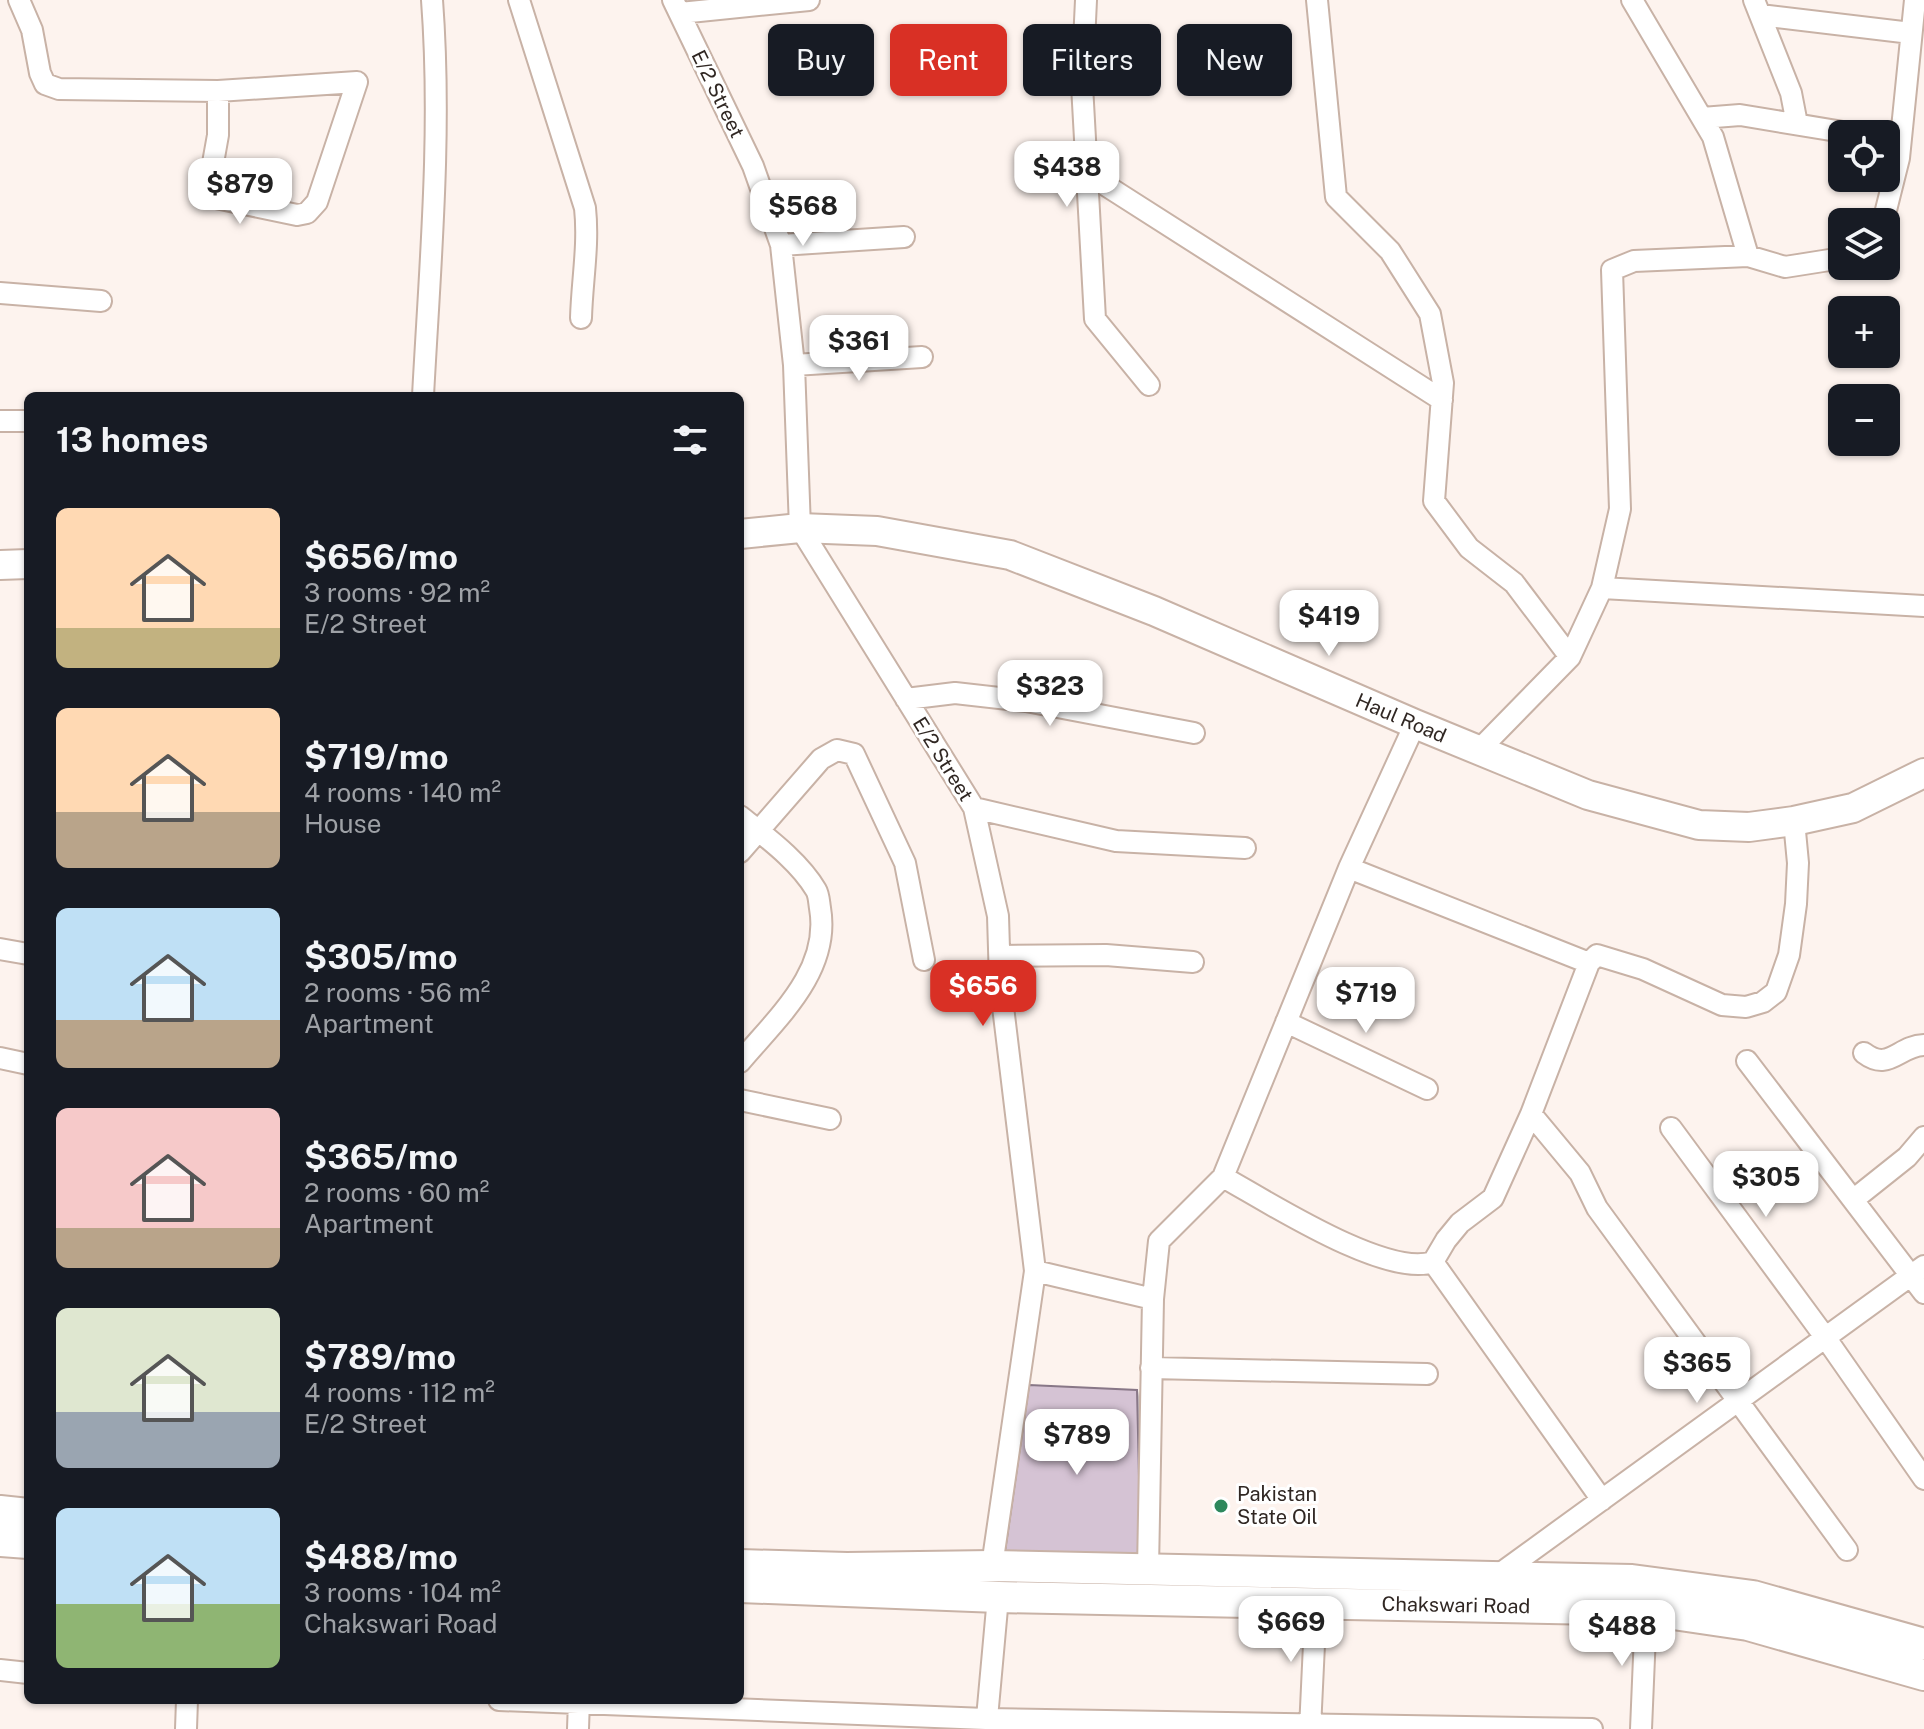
<!DOCTYPE html>
<html lang="en">
<head>
<meta charset="utf-8">
<style>
	:root { --surface:#171b24; --page:#242831; --text:#f1f3f6; --muted:#9ea1a6; --accent:#d93025 }
	body { margin:0; font-family:"Public Sans",sans-serif; background:var(--page); color:var(--text); height:100vh; display:flex; flex-direction:column; font-size:30px; white-space:nowrap }
	* { box-sizing:border-box; margin:0 }
	p { font-size:26px; color:var(--muted) }
	.icon { flex:none; width:44px; height:44px; fill:none; stroke:currentColor; stroke-width:2; stroke-linecap:round; stroke-linejoin:round }
	.map { position:relative; flex:1; overflow:hidden }
	.sheet { position:absolute; left:24px; top:392px; width:720px; height:1312px; display:flex; flex-direction:column; background:var(--surface); border-radius:12px; box-shadow:0 2px 6px #0004 }
	.sheet>* { flex:none }
	.hud { position:absolute; left:768px; top:24px; width:760px; height:72px; display:flex; gap:16px }
	.fabs { position:absolute; left:1828px; top:120px; display:grid; gap:16px }
	.fabs a { display:grid; place-items:center; width:72px; height:72px; border-radius:12px; background:var(--surface); box-shadow:0 2px 6px #0004; font-size:40px }
	.price { position:absolute; translate:-50% -68px; padding:0 18px; border-radius:16px; background:#fff; color:#222; font-size:26px; line-height:52px; filter:drop-shadow(0 2px 4px #0008) }
	.price::after { content:''; position:absolute; left:50%; top:48px; width:24px; height:18px; margin-left:-12px; background:inherit; clip-path:polygon(0 0,100% 0,50% 100%) }
	.price.current { background:var(--accent); color:#fff }
	ul { padding:0; list-style:none }
	li { display:flex; align-items:center; gap:24px; height:200px; padding:0 32px }
	li span { display:grid; place-items:center; flex:none; width:224px; height:160px; border-radius:12px; color:#555 }
	li>.icon { margin-inline-start:auto }
	span .icon { width:96px; height:96px; fill:#fffc; stroke-width:1 }
	li b { font-size:34px }
	h2 { display:flex; justify-content:space-between; align-items:center; height:96px; padding:0 32px; font-size:34px }
	.chip { padding:0 28px; border-radius:12px; background:var(--surface); box-shadow:0 2px 6px #0004; font-size:28px; line-height:72px }
	.chip.current { background:var(--accent); color:#fff }
	.map>svg:first-child { display:block }
</style>
</head>
<body>
<div class="map">
<svg width="1924" height="1729" viewBox="0 0 1924 1729">
	<defs>
		<filter id="shadow"><feDropShadow dx="4.5" dy="4.5" stdDeviation="2" flood-color="#0004"/></filter>
	</defs>
	<rect width="100%" height="100%" fill="#fdf3ee"/>
	<!-- building -->
	<path fill="#d5c3d4" stroke="#887787" stroke-width="2" filter="url(#shadow)" d="M 1029,1385 L 1137,1390 L 1141,1562 L 1004,1558 Z"/>
	<g fill="none" stroke-linecap="round" stroke-linejoin="round">
		<!-- minor casing -->
		<g stroke="#c8b2a6" stroke-width="24">
			<path id="minor" d="M 19,0 L 32,30 L 40,73 L 45,84 L 59,89 L 218,91 L 357,82 L 317,202 L 307,213 L 297,215 L 216,198 L 208,191 L 218,135 L 218,91
				M 519,0 L 585,208 C 589,245 582,281 581,318
				M 673,0 L 753,166 L 781,245 L 794,365 L 800,528 L 974,808 L 998,916 L 1000,982 L 1035,1271 L 992,1566
				M 1086,0 L 1082,85 L 1095,319 L 1149,385
				M 1317,0 L 1336,197 L 1390,251 L 1430,314 L 1443,383 L 1434,501 L 1469,548 L 1514,583 L 1570,657
				M 1632,0 L 1713,137 L 1748,256
				M 1754,0 L 1791,93 L 1797,124
				M 680,13 L 809,0
				M 1760,15 L 1911,33
				M 1702,118 L 1740,115 L 1855,134
				M 1088,174 L 1442,400
				M 1883,222 L 1899,158 L 1915,0
				M 781,245 L 904,237
				M 0,293 L 101,301
				M 794,365 L 922,357
				M 423,396 C 430,265 442,131 432,0
				M 0,421 L 28,421
				M 1602,588 L 1924,606
				M 906,699 L 955,693 L 1026,701 L 1194,733
				M 1479,750 L 1570,657 L 1602,588 L 1620,509 L 1612,270 L 1634,261 L 1748,256 L 1785,267 L 1842,258
				M 974,808 L 1116,841 L 1245,848
				M 740,816 C 766,837 799,861 816,890 C 819,895 819,902 820,908 C 831,971 777,1018 740,1062
				M 740,852 L 821,759 L 837,750 L 854,754 L 905,863 L 924,960
				M 1349,868 L 1589,963 L 1597,955 L 1643,969 L 1722,1005 L 1746,1007 L 1763,1002 L 1776,992 L 1789,955 L 1796,904 L 1798,863 L 1794,821
				M 0,949 L 28,954
				M 1000,956 L 1106,955 L 1193,962
				M 1286,1022 L 1427,1089
				M 1864,1053 C 1889,1072 1898,1046 1924,1045
				M 0,1058 L 28,1064
				M 1747,1061 L 1924,1293
				M 740,1100 L 830,1119
				M 1531,1114 L 1580,1173 L 1597,1208 L 1847,1550
				M 1671,1128 L 1825,1337 L 1924,1479
				M 1223,1177 C 1268,1202 1386,1278 1433,1262 L 1446,1240 L 1460,1223 L 1493,1198 L 1531,1114 L 1589,963
				M 1853,1200 L 1907,1157 L 1924,1137
				M 1433,1262 L 1602,1500
				M 1035,1271 L 1153,1299
				M 1151,1368 L 1427,1374
				M 1148,1569 L 1153,1299 L 1159,1241 L 1223,1177 L 1349,868 L 1415,724
				M 1494,1578 L 1924,1266
				M 0,1670 L 28,1673
				M 499,1700 L 986,1719 L 1592,1729
				M 186,1729 L 187,1700
				M 578,1729 L 579,1700
				M 986,1729 L 998,1597
				M 1310,1729 L 1316,1602
				M 1641,1729 L 1646,1610"/>
		</g>
		<!-- secondary casing -->
		<g stroke="#c8b2a6" stroke-width="32">
			<path id="secondary" d="M 740,534 L 800,528 L 877,531 L 1010,555 L 1154,611 L 1415,724 L 1588,795 L 1699,825 L 1749,827 L 1794,821 L 1853,808 L 1924,773
				M 0,565 L 28,564"/>
		</g>
		<!-- primary casing -->
		<g stroke="#c8b2a6" stroke-width="34">
			<path id="primary" d="M 0,1511 L 28,1514
				M 0,1541 L 28,1543
				M 740,1565 L 847,1568 L 992,1566 L 1632,1580 L 1753,1596 L 1924,1644
				M 740,1587 L 998,1597 L 1646,1610 L 1748,1625 L 1924,1675"/>
		</g>
		<!-- minor -->
		<use href="#minor" stroke="#fff" stroke-width="20"/>
		<!-- secondary -->
		<use href="#secondary" stroke="#fff" stroke-width="28"/>
		<!-- primary -->
		<use href="#primary" stroke="#fff" stroke-width="30"/>
	</g>
	<!-- markers -->
	<circle fill="#2e885d" stroke="#fff" stroke-width="3" cx="1221" cy="1506" r="8"/>
	<g text-anchor="middle" stroke-width="6" stroke-linejoin="round" paint-order="stroke">
		<!-- street labels -->
		<g font-size="20" fill="#302723" stroke="#fff">
			<text transform="translate(718 94) rotate(64)" y="7">E/2 Street</text>
			<text transform="translate(1401 718) rotate(23)" y="7">Haul Road</text>
			<text transform="translate(943 759) rotate(58)" y="7">E/2 Street</text>
			<text transform="translate(1456 1605) rotate(1)" y="7">Chakswari Road</text>
		</g>
		<!-- poi labels -->
		<g font-size="20" fill="#302723" stroke="#fff" text-anchor="start">
			<text x="1237" y="1501">Pakistan<tspan x="1237" dy="23">State Oil</tspan></text>
		</g>
	</g>
</svg>
<div class="fabs">
<a><svg class="icon" aria-label="locate" viewBox="0 0 24 24"><circle cx="12" cy="12" r="6"/><path d="M12 2v4M12 18v4M2 12h4M18 12h4"/></svg></a>
<a><svg class="icon" aria-label="layers" viewBox="0 0 24 24"><path d="M12 4l9 5-9 5-9-5zM3 14l9 5 9-5"/></svg></a>
<a>+</a>
<a>−</a>
</div>
<b class="price" style="left:1067px;top:209px">$438</b>
<b class="price" style="left:240px;top:226px">$879</b>
<b class="price" style="left:803px;top:248px">$568</b>
<b class="price" style="left:859px;top:383px">$361</b>
<b class="price" style="left:1329px;top:658px">$419</b>
<b class="price" style="left:1050px;top:728px">$323</b>
<b class="price current" style="left:983px;top:1028px">$656</b>
<b class="price" style="left:1366px;top:1035px">$719</b>
<b class="price" style="left:1766px;top:1219px">$305</b>
<b class="price" style="left:1697px;top:1405px">$365</b>
<b class="price" style="left:1077px;top:1477px">$789</b>
<b class="price" style="left:1291px;top:1664px">$669</b>
<b class="price" style="left:1622px;top:1668px">$488</b>
<div class="hud">
<a class="chip">Buy</a>
<a class="chip current">Rent</a>
<a class="chip">Filters</a>
<a class="chip">New</a>
</div>
<section class="sheet">
<h2>13 homes<svg class="icon" aria-label="filters" viewBox="0 0 24 24"><path d="M4 7h16M4 17h16"/><circle cx="9" cy="7" r="2"/><circle cx="15" cy="17" r="2"/></svg></h2>
<ul>
<li><span style="background:linear-gradient(#ffd9b3 75%,#c2b280 0)"><svg class="icon" aria-label="home" viewBox="0 0 24 24"><path d="M3 11l9-7 9 7M6 9v11h12V9"/></svg></span><div><b>$656/mo</b><p>3 rooms · 92 m²</p><p>E/2 Street</p></div></li>
<li><span style="background:linear-gradient(#ffd9b3 65%,#b9a48a 0)"><svg class="icon" aria-label="home" viewBox="0 0 24 24"><path d="M3 11l9-7 9 7M6 9v11h12V9"/></svg></span><div><b>$719/mo</b><p>4 rooms · 140 m²</p><p>House</p></div></li>
<li><span style="background:linear-gradient(#bfe0f5 70%,#b9a48a 0)"><svg class="icon" aria-label="home" viewBox="0 0 24 24"><path d="M3 11l9-7 9 7M6 9v11h12V9"/></svg></span><div><b>$305/mo</b><p>2 rooms · 56 m²</p><p>Apartment</p></div></li>
<li><span style="background:linear-gradient(#f6c9c9 75%,#b9a48a 0)"><svg class="icon" aria-label="home" viewBox="0 0 24 24"><path d="M3 11l9-7 9 7M6 9v11h12V9"/></svg></span><div><b>$365/mo</b><p>2 rooms · 60 m²</p><p>Apartment</p></div></li>
<li><span style="background:linear-gradient(#dfe7d0 65%,#9aa5b1 0)"><svg class="icon" aria-label="home" viewBox="0 0 24 24"><path d="M3 11l9-7 9 7M6 9v11h12V9"/></svg></span><div><b>$789/mo</b><p>4 rooms · 112 m²</p><p>E/2 Street</p></div></li>
<li><span style="background:linear-gradient(#bfe0f5 60%,#8fb573 0)"><svg class="icon" aria-label="home" viewBox="0 0 24 24"><path d="M3 11l9-7 9 7M6 9v11h12V9"/></svg></span><div><b>$488/mo</b><p>3 rooms · 104 m²</p><p>Chakswari Road</p></div></li>
</ul>
</section>
</div>
</body>
</html>
